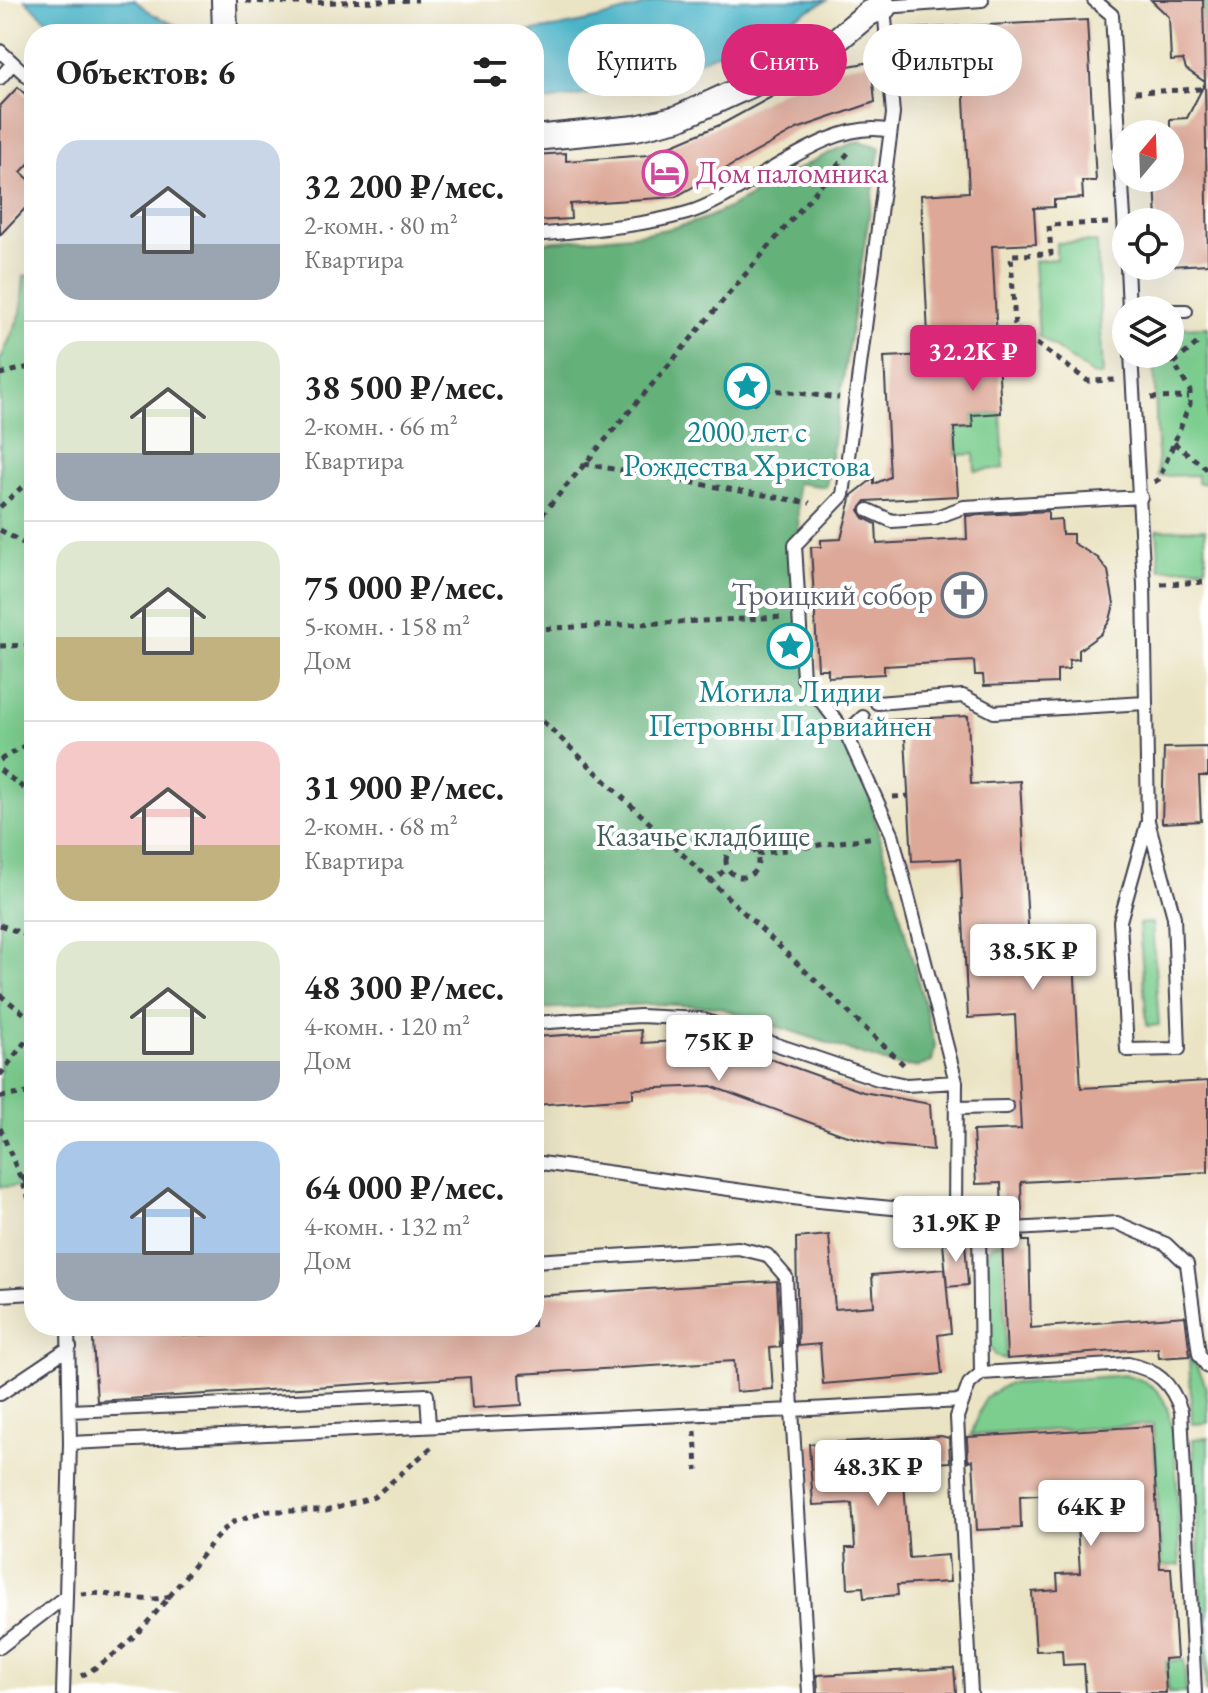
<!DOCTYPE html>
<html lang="ru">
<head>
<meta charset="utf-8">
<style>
	:root { --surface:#fff; --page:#f6f6f6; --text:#222; --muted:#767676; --line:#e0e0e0; --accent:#db2777 }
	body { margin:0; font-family:"EB Garamond",serif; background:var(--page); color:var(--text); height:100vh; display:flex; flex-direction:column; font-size:30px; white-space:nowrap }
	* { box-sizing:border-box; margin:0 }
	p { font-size:26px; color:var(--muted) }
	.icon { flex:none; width:44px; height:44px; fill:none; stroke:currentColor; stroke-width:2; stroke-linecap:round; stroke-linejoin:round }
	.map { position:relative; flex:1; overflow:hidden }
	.details { position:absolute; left:24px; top:24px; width:520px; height:1312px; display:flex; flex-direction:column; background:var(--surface); border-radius:32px; box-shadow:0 8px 32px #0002 }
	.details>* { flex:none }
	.guide { position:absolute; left:568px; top:24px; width:520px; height:72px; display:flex; gap:16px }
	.needle { width:52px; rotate:19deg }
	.buttons { position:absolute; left:1112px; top:120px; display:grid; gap:16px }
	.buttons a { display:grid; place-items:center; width:72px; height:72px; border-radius:50%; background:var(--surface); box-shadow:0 8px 32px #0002; font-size:40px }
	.price { position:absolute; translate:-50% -68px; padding:0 18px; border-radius:8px; background:#fff; color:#222; font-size:26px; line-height:52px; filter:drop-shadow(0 2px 4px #0008) }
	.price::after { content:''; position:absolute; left:50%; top:48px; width:24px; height:18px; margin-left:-12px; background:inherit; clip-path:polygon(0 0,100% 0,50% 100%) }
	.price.on { background:var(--accent); color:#fff }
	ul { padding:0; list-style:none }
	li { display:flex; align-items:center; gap:24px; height:200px; padding:0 32px }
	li+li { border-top:2px solid var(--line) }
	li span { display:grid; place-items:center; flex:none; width:224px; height:160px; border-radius:24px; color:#555 }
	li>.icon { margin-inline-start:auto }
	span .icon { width:96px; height:96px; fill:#fffc; stroke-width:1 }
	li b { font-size:34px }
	h2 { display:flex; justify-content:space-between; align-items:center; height:96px; padding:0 32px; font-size:34px }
	.tag { padding:0 28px; border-radius:36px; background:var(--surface); box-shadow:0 8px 32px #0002; font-size:28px; line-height:72px }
	.tag.on { background:var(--accent); color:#fff }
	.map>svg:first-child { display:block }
</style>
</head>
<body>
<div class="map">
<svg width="1208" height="1693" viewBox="0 0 1208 1693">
	<rect width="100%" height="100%" fill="#fff"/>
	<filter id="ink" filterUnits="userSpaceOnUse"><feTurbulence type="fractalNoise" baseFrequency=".0125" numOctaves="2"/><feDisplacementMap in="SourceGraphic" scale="16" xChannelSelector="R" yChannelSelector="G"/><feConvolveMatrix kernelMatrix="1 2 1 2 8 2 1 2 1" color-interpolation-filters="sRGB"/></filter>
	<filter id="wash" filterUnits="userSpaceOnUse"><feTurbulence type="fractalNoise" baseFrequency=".006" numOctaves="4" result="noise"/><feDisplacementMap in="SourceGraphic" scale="32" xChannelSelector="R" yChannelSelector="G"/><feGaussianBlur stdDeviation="1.8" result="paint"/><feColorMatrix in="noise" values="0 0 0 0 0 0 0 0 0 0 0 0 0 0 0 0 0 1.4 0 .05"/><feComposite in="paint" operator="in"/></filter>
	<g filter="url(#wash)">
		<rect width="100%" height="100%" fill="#ebe4c4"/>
		<!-- green -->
		<path fill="#7cce8f" stroke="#4f7865" stroke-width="2" d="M 1203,0 L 1208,0 L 1208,139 Z
			M 1097,242 L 1103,374 L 1101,376 L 1092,374 L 1039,336 L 1034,261 L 1056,259 L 1056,243 Z
			M 34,275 L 34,1185 L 0,1187 L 0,361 L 21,313 L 24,276 Z
			M 1208,327 L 1208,483 L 1197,483 L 1197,475 L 1158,476 L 1154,354 L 1170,354 L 1170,328 Z
			M 1001,413 L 1004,468 L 975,471 L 974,454 L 956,455 L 954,428 L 972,427 L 972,415 Z
			M 1205,529 L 1206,567 L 1160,569 L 1157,530 Z
			M 1152,923 L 1159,1025 L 1147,1026 L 1139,924 Z
			M 1003,1242 L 1006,1359 L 995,1356 L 989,1345 L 987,1255 L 992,1245 Z
			M 1189,1358 C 1208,1376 1208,1397 1208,1423 L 1192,1424 Z
			M 1126,1375 C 1143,1379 1158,1387 1165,1403 C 1179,1434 1177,1527 1180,1565 L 1162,1566 L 1153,1424 L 971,1435 L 985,1398 L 1007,1384 Z
			M 1208,1438 L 1208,1693 L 1206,1693 L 1193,1439 Z
			M 1184,1660 L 1186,1693 L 1168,1693 L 1166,1661 Z"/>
		<!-- forest -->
		<path fill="#65b17a" stroke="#446a5a" stroke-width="2" d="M 860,141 L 880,147 L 826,487 L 796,483 L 807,673 L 863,774 L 935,1045 L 932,1062 L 918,1067 L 894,1065 L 718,1007 L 655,1004 L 534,1009 L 534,243 C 588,238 662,237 711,216 C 763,194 806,158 860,141 Z"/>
		<!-- water -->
		<path fill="#4db7cb" stroke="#386c83" stroke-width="2" d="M 25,0 L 134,0 L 154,15 L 195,34 L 62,34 Z
			M 659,0 L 828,0 C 732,50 642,92 534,102 L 534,34 L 500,34 C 554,31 608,18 659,0 Z"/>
		<g id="blocks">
			<!-- building -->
			<path fill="#dda897" d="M 1151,0 L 1203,0 L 1205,82 L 1186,69 L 1183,60 L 1171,61 L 1169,17 Z
				M 1087,20 L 1096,181 L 1082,181 L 1083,198 L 1054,200 L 1054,207 L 1034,208 L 1036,244 L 992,246 L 1001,413 L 972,415 L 973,427 L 954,428 L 958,496 L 866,501 L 859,510 L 864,518 L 876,524 L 877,544 L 967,539 L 966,516 L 1048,511 L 1048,520 L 1061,519 L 1062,534 L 1073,534 L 1073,543 L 1098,558 L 1108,571 L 1114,604 L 1110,620 L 1101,634 L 1079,650 L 1079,659 L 1069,660 L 1069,669 L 1057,670 L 1057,683 L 984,686 L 983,675 L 975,675 L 974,661 L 884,666 L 884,674 L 828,677 L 828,669 L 818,669 L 811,547 L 821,547 L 821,540 L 841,539 L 852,495 L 874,478 L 874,484 L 890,477 L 884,357 L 929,355 L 921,195 L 969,192 L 963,80 L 914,82 L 911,29 Z
				M 871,62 L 875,102 L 797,129 L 675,197 L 570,204 L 571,219 L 534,221 L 534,155 L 566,153 L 566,161 L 649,155 L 722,124 L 795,84 L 832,69 Z
				M 1205,83 L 1208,264 L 1170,266 L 1170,222 L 1157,222 L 1155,178 L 1170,178 L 1170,119 L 1187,118 Z
				M 18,87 L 34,103 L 34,158 L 21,172 L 34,184 L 34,199 L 0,235 L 0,106 Z
				M 968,716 L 971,784 L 1020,781 L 1029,943 L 1073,941 L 1081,1088 L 1208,1081 L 1208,1172 L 1021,1182 L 1022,1219 L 1002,1221 L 1001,1183 L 976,1184 L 973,1131 L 1021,1129 L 1015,1015 L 968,1018 L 960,859 L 912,861 L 905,738 L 865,728 L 871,721 Z
				M 1208,747 L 1208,776 L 1199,776 L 1201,821 L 1162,823 L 1164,748 Z
				M 641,1030 L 642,1043 L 715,1039 L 863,1092 L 930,1104 L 933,1150 L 882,1145 L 841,1134 L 711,1086 L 633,1089 L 633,1098 L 534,1105 L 534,1037 Z
				M 829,1235 L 835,1309 L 874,1306 L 872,1275 L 945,1269 L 951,1333 L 938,1335 L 942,1374 L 823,1384 L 820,1344 L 798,1346 L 796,1238 Z
				M 1023,1238 L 1023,1241 L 1029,1241 L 1031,1328 L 1185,1316 L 1190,1356 L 1159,1358 L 1158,1348 L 1007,1359 L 1002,1239 Z
				M 965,1241 L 968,1285 L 947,1287 L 943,1243 Z
				M 777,1281 L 780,1347 L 770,1348 L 773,1389 L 736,1392 L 734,1361 L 520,1374 L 522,1405 L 472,1408 L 470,1377 L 97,1401 L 92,1326 L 183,1326 L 184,1336 L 338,1326 L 534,1326 L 534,1296 Z
				M 1152,1426 L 1160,1568 L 1171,1568 L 1177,1658 L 1164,1659 L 1166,1693 L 1086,1693 L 1084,1664 L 1063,1665 L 1062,1650 L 1036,1651 L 1032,1592 L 1058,1590 L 1057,1574 L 1080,1573 L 1075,1493 L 1020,1496 L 1021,1528 L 977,1530 L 973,1460 L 968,1461 L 967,1437 Z
				M 941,1436 L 949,1438 L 950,1462 L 903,1465 L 909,1558 L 948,1555 L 950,1582 L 897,1585 L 898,1595 L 864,1598 L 863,1587 L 848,1588 L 846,1548 L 855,1548 L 852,1503 L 813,1505 L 809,1444 Z
				M 954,1668 L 956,1693 L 818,1693 L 817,1675 Z"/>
		</g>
	</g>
	<g filter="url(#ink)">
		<use href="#blocks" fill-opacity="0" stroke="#403f50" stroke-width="2"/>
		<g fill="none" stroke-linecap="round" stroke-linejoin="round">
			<!-- lane casing -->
			<g stroke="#403f50" stroke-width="16">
				<path id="lane" d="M 1094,0 L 1112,15 L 1126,252
					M 884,6 L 893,114 L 843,495 L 795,545 L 803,678 L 846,733 L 892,834 L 956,1082 L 955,1214
					M 884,7 L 982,0
					M 0,51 L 13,63
					M 0,78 L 13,63 L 34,82
					M 534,235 C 585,230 638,227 687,213 C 746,196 828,115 890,131
					M 1127,266 L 1129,310
					M 1170,311 L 1186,311
					M 1131,354 L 1144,584 L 1148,821 L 1174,917 L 1179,1049 L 1127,1050 L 1120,921 L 1148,821
					M 868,510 L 892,521 L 934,518 L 964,507 L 1141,497
					M 877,703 L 963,696 L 994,712 L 1145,703
					M 846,733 L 863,717
					M 534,1023 L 640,1016 L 701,1019 L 878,1079 L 906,1085 L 956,1082
					M 956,1108 L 1007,1107
					M 534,1162 L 808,1200 L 955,1214 L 971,1220 L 979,1231 L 981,1373
					M 979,1231 L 1117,1223 L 1166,1244 L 1187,1264 L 1199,1354 L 1208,1367
					M 534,1261 L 738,1248 L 767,1255 L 786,1277 L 792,1410 L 961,1401
					M 0,1295 L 34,1293
					M 0,1394 L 70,1347
					M 70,1411 L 427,1395 L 429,1426
					M 70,1443 L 792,1410 L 809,1693
					M 66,1596 L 70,1443 L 68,1326
					M 0,1647 L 66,1596 L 63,1693
					M 971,1693 L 957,1417 L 969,1384 L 981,1373 L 1128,1364 C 1157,1370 1171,1382 1181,1411 L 1195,1693"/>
			</g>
			<!-- street casing -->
			<g stroke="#403f50" stroke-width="28">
				<path id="street" d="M 224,0 L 225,34
					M 534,138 L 636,128 L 678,118 L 821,53 L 869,13 L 884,7"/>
			</g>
			<!-- path -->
			<path stroke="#403f50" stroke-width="5" stroke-dasharray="6 6" stroke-linecap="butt" d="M 246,1 L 297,3 L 418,0
				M 1135,92 L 1203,89
				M 1108,223 L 1049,225 L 1051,254 L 1011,255 L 1015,328 L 1088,381 L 1116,380
				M 1174,363 L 1201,340
				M729 386a18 18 0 1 1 36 0a18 18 0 1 1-36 0Z
				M 0,374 L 34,366
				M 765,389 L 839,398
				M 1151,398 L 1189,397
				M 1174,443 L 1207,469
				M 584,464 L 810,503
				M 1154,482 L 1159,479 L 1190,404 L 1190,391 L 1169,354
				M 0,507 L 34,476
				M 534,524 L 849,152
				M 0,530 L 34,549
				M 1161,584 L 1208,582
				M 534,629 L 785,617
				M 0,646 L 34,645
				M 534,713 L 904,1065
				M 0,760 L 34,740
				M 0,770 L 34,796
				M 893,797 L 909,796
				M726 861a16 16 0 1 1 32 0a16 16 0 1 1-32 0Z
				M 757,854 L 875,837
				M 710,883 L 727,868
				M 0,925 L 34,938
				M 0,995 L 34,1021
				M 0,1075 L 34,1030
				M 0,1097 L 34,1092
				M 0,1128 L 34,1211
				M 26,1178 L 34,1169
				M 23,1181 L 34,1150
				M 23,1182 L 34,1181
				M 695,1431 L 697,1470
				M 81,1594 C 112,1590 139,1606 170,1596
				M 81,1676 C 142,1644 178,1581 222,1531 L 235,1521 L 266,1511 L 326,1511 L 374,1497 L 433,1446"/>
			<!-- lane -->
			<use href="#lane" stroke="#fff" stroke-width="12"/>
			<!-- street -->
			<use href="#street" stroke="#fff" stroke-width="24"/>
		</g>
	</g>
	<!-- icons -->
	<defs>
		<g id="hotel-ring" transform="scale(2.3)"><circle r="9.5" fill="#fff" stroke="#d1479c" stroke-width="1.5"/><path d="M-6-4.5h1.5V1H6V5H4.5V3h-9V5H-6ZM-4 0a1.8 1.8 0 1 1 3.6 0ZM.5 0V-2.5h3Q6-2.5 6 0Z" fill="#d1479c"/></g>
		<g id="sight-ring" transform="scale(2.3)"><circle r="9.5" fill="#fff" stroke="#0f9aa8" stroke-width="1.5"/><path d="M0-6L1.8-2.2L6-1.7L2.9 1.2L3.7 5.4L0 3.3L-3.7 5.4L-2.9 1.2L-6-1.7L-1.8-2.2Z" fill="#0f9aa8"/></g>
		<g id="church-ring" transform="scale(2.3)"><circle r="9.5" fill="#fff" stroke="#6b7280" stroke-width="1.5"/><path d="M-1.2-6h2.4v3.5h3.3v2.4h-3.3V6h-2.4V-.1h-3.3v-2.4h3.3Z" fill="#6b7280"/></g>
	</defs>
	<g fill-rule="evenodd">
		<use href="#hotel-ring" x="665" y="173"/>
		<use href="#sight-ring" x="747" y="386"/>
		<use href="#church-ring" x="964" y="595"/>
		<use href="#sight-ring" x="790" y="646"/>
	</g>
	<g text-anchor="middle" stroke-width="8" stroke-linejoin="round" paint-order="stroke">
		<!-- hotel labels -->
		<g font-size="30" fill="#b23c85" stroke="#fff" text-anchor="start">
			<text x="696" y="183">Дом паломника</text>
		</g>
		<!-- culture labels -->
		<g font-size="30" fill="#0d838f" stroke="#fff">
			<text x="747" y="442">2000 лет с<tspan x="747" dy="34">Рождества Христова</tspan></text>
			<text x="790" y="702">Могила Лидии<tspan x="790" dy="34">Петровны Парвиайнен</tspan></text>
		</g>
		<!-- worship labels -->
		<g font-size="30" fill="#5b616d" stroke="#fff" text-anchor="end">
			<text x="933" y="605">Троицкий собор</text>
		</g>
		<!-- park labels -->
		<g font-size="30" fill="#425e58" stroke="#fff">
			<text x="703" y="846">Казачье кладбище</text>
		</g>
	</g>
</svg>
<div class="buttons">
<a><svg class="needle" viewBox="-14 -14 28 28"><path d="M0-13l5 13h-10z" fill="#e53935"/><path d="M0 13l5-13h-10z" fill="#767676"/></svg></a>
<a><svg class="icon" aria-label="locate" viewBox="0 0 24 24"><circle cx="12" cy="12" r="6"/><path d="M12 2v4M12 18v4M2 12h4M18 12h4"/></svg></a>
<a><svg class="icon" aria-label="layers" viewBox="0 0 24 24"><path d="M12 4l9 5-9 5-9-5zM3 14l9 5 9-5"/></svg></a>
</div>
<b class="price on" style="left:973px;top:393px">32.2K ₽</b>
<b class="price" style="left:1033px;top:992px">38.5K ₽</b>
<b class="price" style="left:719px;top:1083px">75K ₽</b>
<b class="price" style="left:956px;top:1264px">31.9K ₽</b>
<b class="price" style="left:878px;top:1508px">48.3K ₽</b>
<b class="price" style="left:1091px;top:1548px">64K ₽</b>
<div class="guide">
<a class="tag">Купить</a>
<a class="tag on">Снять</a>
<a class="tag">Фильтры</a>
</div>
<section class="details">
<h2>Объектов: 6<svg class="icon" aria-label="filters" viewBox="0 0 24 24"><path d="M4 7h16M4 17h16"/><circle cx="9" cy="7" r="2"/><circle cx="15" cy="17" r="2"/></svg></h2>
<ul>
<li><span style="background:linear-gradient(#c9d6e8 65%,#9aa5b1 0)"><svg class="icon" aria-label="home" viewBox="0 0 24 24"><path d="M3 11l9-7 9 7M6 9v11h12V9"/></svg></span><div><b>32 200 ₽/мес.</b><p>2-комн. · 80 m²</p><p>Квартира</p></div></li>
<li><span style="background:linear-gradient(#dfe7d0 70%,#9aa5b1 0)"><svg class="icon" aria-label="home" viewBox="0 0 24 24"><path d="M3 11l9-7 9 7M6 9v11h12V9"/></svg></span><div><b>38 500 ₽/мес.</b><p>2-комн. · 66 m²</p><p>Квартира</p></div></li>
<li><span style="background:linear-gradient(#dfe7d0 60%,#c2b280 0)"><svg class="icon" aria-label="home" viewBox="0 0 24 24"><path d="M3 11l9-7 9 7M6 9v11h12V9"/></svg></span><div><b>75 000 ₽/мес.</b><p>5-комн. · 158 m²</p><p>Дом</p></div></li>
<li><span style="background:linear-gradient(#f6c9c9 65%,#c2b280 0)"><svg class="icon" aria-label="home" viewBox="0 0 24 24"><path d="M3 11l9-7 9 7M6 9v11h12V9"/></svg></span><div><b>31 900 ₽/мес.</b><p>2-комн. · 68 m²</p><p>Квартира</p></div></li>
<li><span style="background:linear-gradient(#dfe7d0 75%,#9aa5b1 0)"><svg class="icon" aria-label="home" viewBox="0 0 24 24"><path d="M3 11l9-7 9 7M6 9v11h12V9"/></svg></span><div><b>48 300 ₽/мес.</b><p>4-комн. · 120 m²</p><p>Дом</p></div></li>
<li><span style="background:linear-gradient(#a9c7e8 70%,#9aa5b1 0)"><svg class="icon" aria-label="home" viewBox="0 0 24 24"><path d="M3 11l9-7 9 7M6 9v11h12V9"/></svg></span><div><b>64 000 ₽/мес.</b><p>4-комн. · 132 m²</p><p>Дом</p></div></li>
</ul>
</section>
</div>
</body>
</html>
